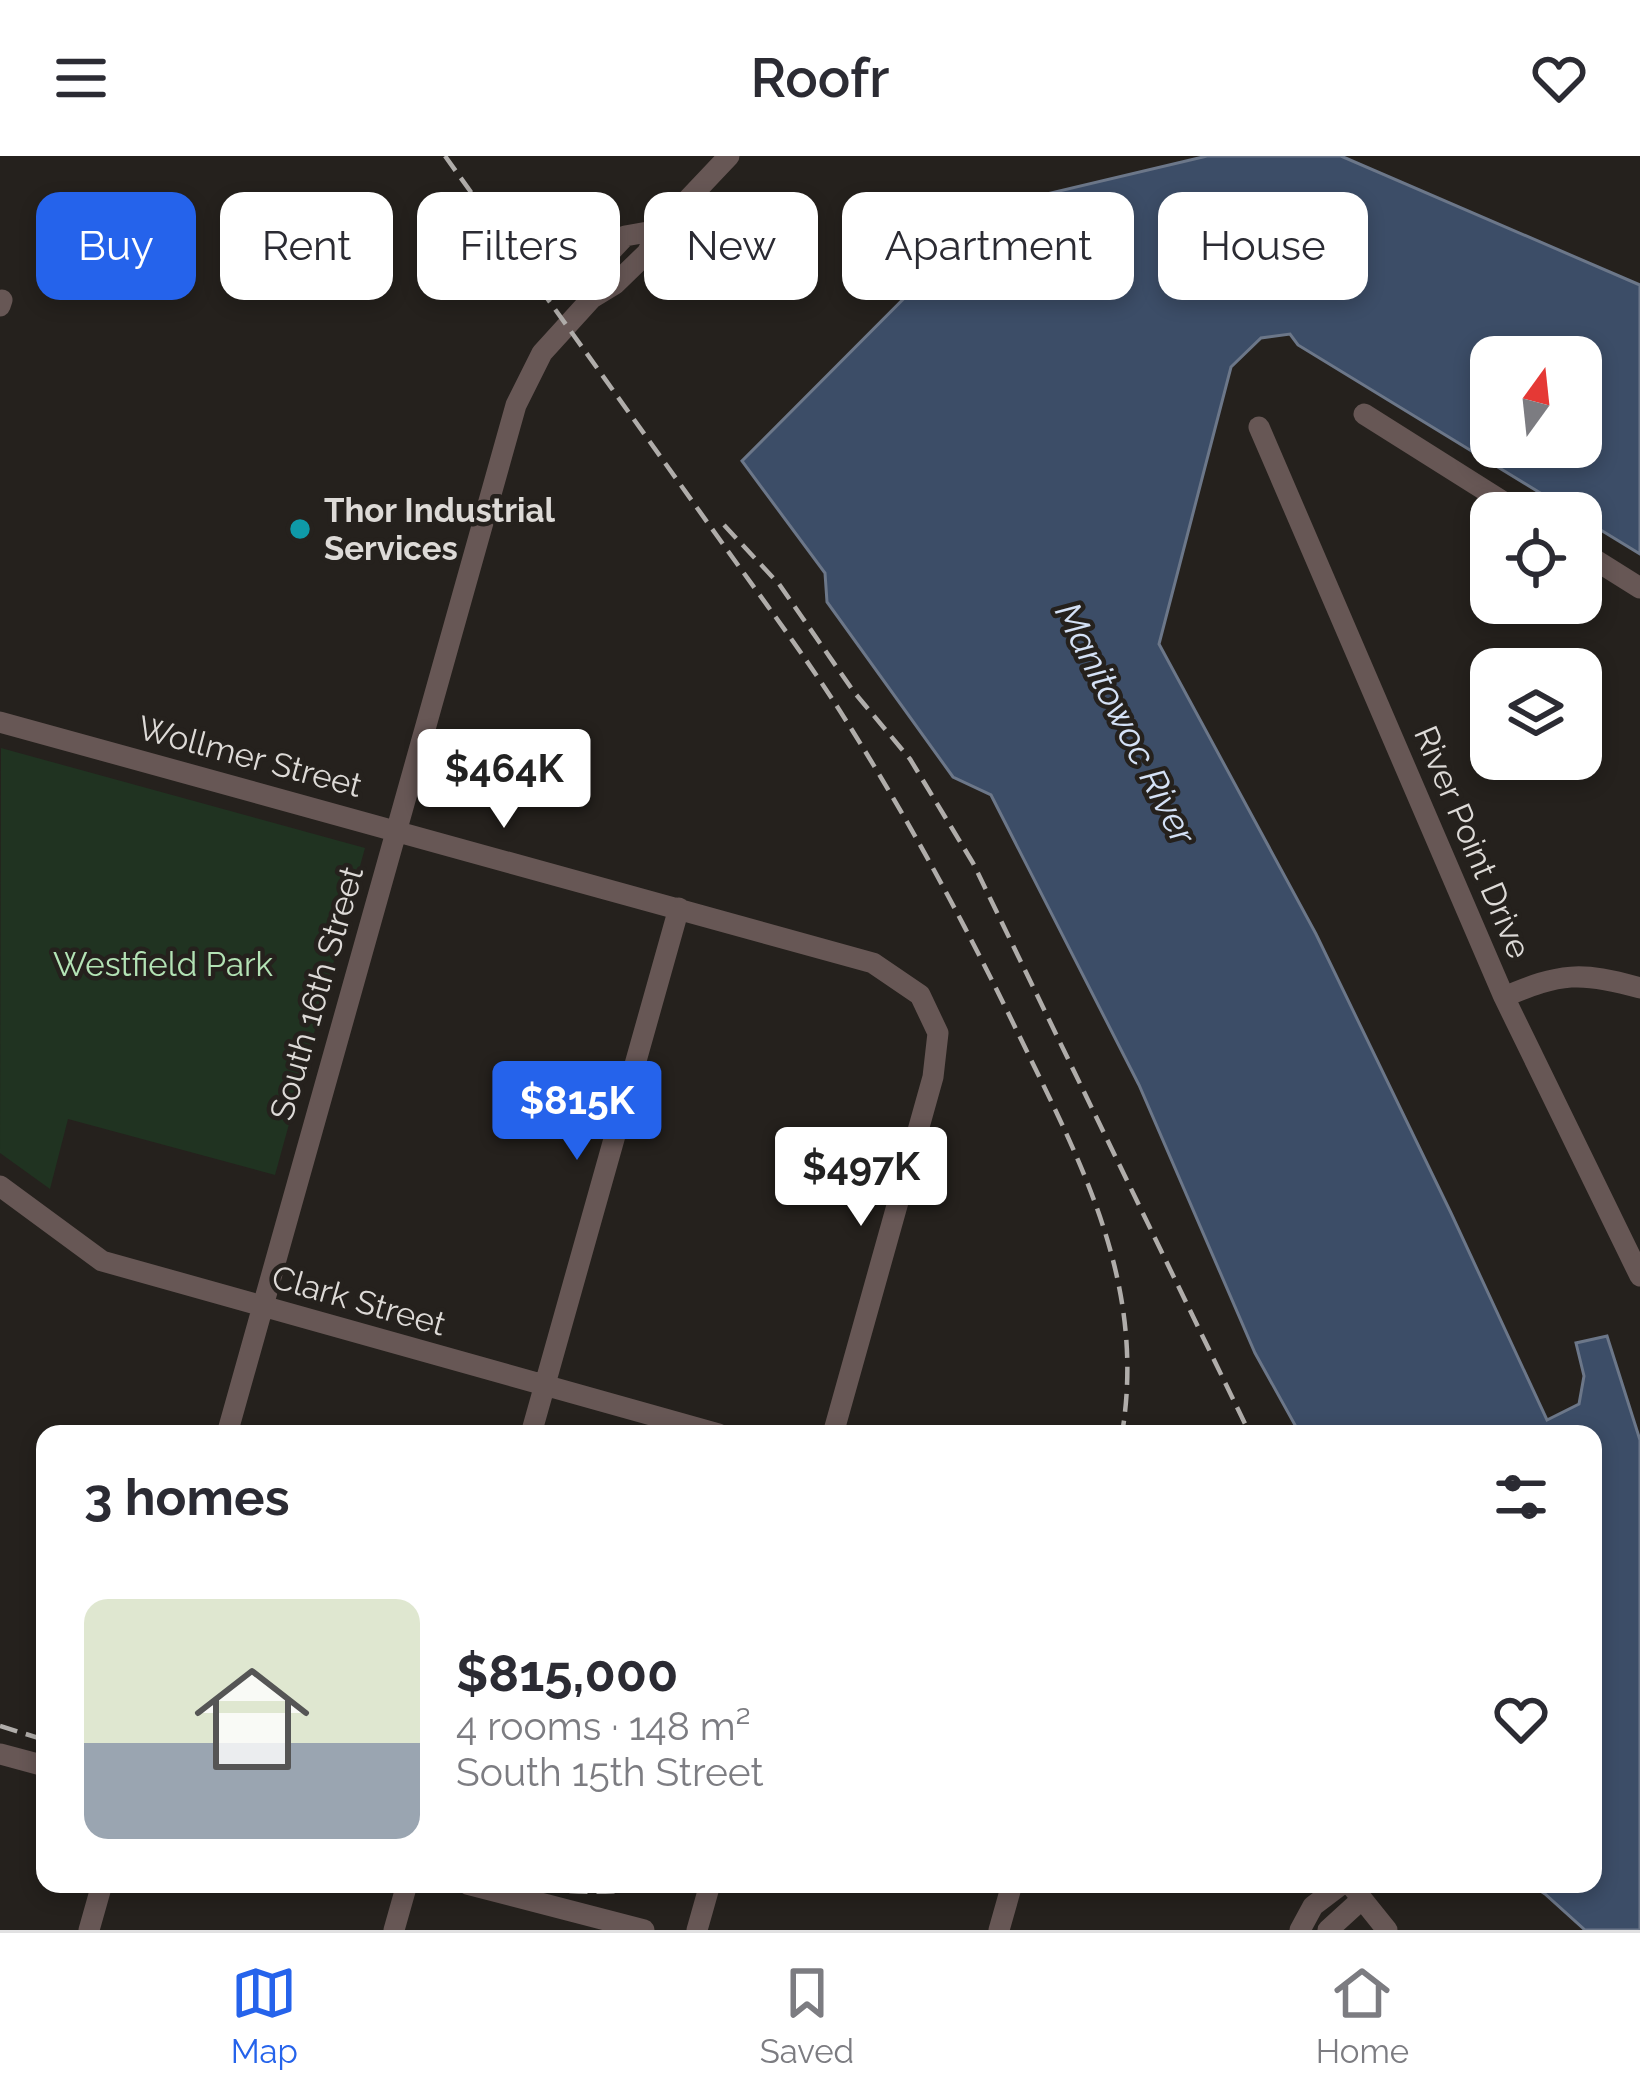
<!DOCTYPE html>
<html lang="en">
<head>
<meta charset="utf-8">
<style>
	:root { --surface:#fff; --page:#f2f2f3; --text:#2b2b33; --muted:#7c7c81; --line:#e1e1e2; --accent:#2563eb }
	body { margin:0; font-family:Raleway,sans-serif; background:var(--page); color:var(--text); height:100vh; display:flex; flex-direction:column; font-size:45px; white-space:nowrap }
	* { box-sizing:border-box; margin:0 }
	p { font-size:39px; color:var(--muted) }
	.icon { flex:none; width:66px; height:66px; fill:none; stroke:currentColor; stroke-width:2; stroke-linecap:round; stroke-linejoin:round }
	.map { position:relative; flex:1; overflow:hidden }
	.drawer { position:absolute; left:36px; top:1269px; width:1566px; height:468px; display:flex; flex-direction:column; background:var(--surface); border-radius:24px; box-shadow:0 6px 18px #0003 }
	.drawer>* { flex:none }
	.hud { position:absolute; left:36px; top:36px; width:1569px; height:108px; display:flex; gap:24px }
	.needle { width:78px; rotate:15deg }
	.controls { position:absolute; left:1470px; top:180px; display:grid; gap:24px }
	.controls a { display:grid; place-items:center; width:132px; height:132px; border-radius:24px; background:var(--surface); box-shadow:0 6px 18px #0003; font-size:60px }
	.price { position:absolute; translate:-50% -102px; padding:0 27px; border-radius:12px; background:#fff; color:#222; font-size:39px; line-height:78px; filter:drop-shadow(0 3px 6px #0008) }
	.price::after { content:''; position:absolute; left:50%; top:72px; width:36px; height:27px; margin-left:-18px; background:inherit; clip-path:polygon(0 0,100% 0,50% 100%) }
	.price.current { background:var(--accent); color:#fff }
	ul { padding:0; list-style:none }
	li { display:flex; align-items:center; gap:36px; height:300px; padding:0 48px }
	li+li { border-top:3px solid var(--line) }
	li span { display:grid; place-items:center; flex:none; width:336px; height:240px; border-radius:24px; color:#555 }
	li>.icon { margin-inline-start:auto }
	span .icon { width:144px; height:144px; fill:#fffc; stroke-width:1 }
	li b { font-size:51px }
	h2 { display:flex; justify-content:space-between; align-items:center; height:144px; padding:0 48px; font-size:51px }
	.chip { padding:0 42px; border-radius:24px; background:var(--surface); box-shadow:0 6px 18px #0003; font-size:42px; line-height:108px }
	.chip.current { background:var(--accent); color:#fff }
	header { display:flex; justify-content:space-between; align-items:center; height:156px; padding:0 48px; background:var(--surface); font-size:54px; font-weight:600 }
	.menu { display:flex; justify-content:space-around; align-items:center; height:168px; border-top:3px solid var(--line); background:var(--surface); font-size:33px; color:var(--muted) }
	.menu a { display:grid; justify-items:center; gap:6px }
	.menu .current { color:var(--accent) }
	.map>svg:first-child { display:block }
</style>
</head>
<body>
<header><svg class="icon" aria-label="menu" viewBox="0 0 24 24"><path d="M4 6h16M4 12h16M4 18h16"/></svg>Roofr<svg class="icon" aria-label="heart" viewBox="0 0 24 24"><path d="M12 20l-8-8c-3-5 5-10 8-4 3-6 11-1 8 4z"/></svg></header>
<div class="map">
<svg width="1640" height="1774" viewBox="0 0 1640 1774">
	<rect width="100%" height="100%" fill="#25211d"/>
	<!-- green -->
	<path fill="#203321" d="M 1,592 L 365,692 L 275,1019 L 68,963 L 50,1033 L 0,997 Z"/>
	<!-- water -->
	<path fill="#3c4d67" stroke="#6c7789" stroke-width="3" fill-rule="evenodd" d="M 1207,0 L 1341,0 L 1640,129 L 1640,398 L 1581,362 L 1581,357 L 1573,357 L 1298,189 L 1290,178 L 1261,182 L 1231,211 L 1159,488 L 1316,778 L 1451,1057 L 1547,1264 L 1579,1248 L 1584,1220 L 1576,1187 L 1607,1180 L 1640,1284 L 1640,1774 L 1585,1774 L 1545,1738 L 1530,1728 L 1593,1728 L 1593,1278 L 1300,1278 L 1255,1197 L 1139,929 L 991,639 L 953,621 L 827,446 L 825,417 L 742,305 L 996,50 ZM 1491,201 L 1581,201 L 1581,291 L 1491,291 Z"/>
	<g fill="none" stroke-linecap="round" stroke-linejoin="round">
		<!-- minor -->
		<path stroke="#675755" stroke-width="21" d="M 592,142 L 598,109 L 625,80 L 659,74
			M 0,150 L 2,144
			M 1364,258 L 1521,357
			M 1259,271 L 1504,841 L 1640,1120
			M 1581,395 L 1640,432
			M 0,566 L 873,807 L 920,839 L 938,877 L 933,921 L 833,1278
			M 1504,841 C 1560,817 1581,815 1640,832
			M 0,1030 L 102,1105 L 719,1278
			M 227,1278 L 516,249 L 542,197 L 592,142 L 615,128 L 647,97 L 659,74 L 729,0
			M 531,1278 L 679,752
			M 0,1598 L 45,1610
			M 467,1728 L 644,1774
			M 1350,1728 L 1387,1774
			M 89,1774 L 102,1728
			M 394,1774 L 407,1728
			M 697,1774 L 710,1728
			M 999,1774 L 1012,1728
			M 1300,1774 L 1313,1750 L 1342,1728
			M 1328,1774 L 1362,1743"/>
		<!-- rail -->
		<path stroke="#b0adaa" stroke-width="4.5" stroke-dasharray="18 9" stroke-linecap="butt" d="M 445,0 C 535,125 625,251 715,377 C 757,436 801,494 840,555 C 905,657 963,764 1016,873 C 1080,1005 1147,1126 1122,1278
			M 724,369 L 779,428 L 854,536 L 910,603 L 973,707 L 1250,1278
			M 0,1570 L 45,1584
			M 516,1728 C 567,1738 618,1739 668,1728"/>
	</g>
	<!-- markers -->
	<circle fill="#0f9aa8" stroke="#25211d" stroke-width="4.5" cx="300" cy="373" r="12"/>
	<g text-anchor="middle" stroke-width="9" stroke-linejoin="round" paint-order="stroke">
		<!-- poi labels -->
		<g font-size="33" font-weight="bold" fill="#dddad7" stroke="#25211d" text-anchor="start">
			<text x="324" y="366">Thor Industrial<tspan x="324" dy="38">Services</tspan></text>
		</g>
		<!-- street labels -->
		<g font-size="33" fill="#dddad7" stroke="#25211d">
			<text transform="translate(250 600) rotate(15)" y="12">Wollmer Street</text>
			<text transform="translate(1473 686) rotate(67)" y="12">River Point Drive</text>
			<text transform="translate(316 837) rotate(-74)" y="12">South 16th Street</text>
			<text transform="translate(359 1144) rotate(16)" y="12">Clark Street</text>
		</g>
		<!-- park labels -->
		<g font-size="33" fill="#b3e3b5" stroke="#25211d">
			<text x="163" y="820">Westfield Park</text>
		</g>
		<!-- water labels -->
		<g font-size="36" font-style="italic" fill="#d4e1f6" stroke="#25211d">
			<text transform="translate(1126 567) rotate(63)" y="13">Manitowoc River</text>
		</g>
	</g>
</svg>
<div class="controls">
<a><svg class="needle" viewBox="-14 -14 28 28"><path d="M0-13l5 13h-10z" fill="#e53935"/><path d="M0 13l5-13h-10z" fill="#7c7c81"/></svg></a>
<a><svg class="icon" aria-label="locate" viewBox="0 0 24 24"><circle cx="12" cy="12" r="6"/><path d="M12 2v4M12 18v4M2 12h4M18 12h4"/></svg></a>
<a><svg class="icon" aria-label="layers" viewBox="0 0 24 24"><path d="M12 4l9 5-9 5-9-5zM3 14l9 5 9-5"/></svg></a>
</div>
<b class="price" style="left:504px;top:675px">$464K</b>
<b class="price current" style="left:577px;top:1007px">$815K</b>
<b class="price" style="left:861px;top:1073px">$497K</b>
<div class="hud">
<a class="chip current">Buy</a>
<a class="chip">Rent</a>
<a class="chip">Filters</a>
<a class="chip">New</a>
<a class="chip">Apartment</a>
<a class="chip">House</a>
</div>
<section class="drawer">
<h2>3 homes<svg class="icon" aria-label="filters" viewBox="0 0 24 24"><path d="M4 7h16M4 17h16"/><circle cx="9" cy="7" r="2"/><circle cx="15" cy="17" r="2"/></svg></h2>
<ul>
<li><span style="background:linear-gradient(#dfe7d0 60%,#9aa5b1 0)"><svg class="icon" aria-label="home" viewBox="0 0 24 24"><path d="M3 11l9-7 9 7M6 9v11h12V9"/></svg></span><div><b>$815,000</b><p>4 rooms · 148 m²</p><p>South 15th Street</p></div><svg class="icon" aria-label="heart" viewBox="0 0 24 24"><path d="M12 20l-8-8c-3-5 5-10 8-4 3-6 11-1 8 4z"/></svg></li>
</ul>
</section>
</div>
<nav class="menu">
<a class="current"><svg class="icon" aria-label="map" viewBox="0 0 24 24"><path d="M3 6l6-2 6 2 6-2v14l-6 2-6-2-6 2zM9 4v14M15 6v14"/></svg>Map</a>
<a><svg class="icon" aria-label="saved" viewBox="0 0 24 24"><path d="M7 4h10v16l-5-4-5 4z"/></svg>Saved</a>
<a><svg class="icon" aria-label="home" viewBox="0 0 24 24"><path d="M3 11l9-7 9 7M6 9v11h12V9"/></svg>Home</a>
</nav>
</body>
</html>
